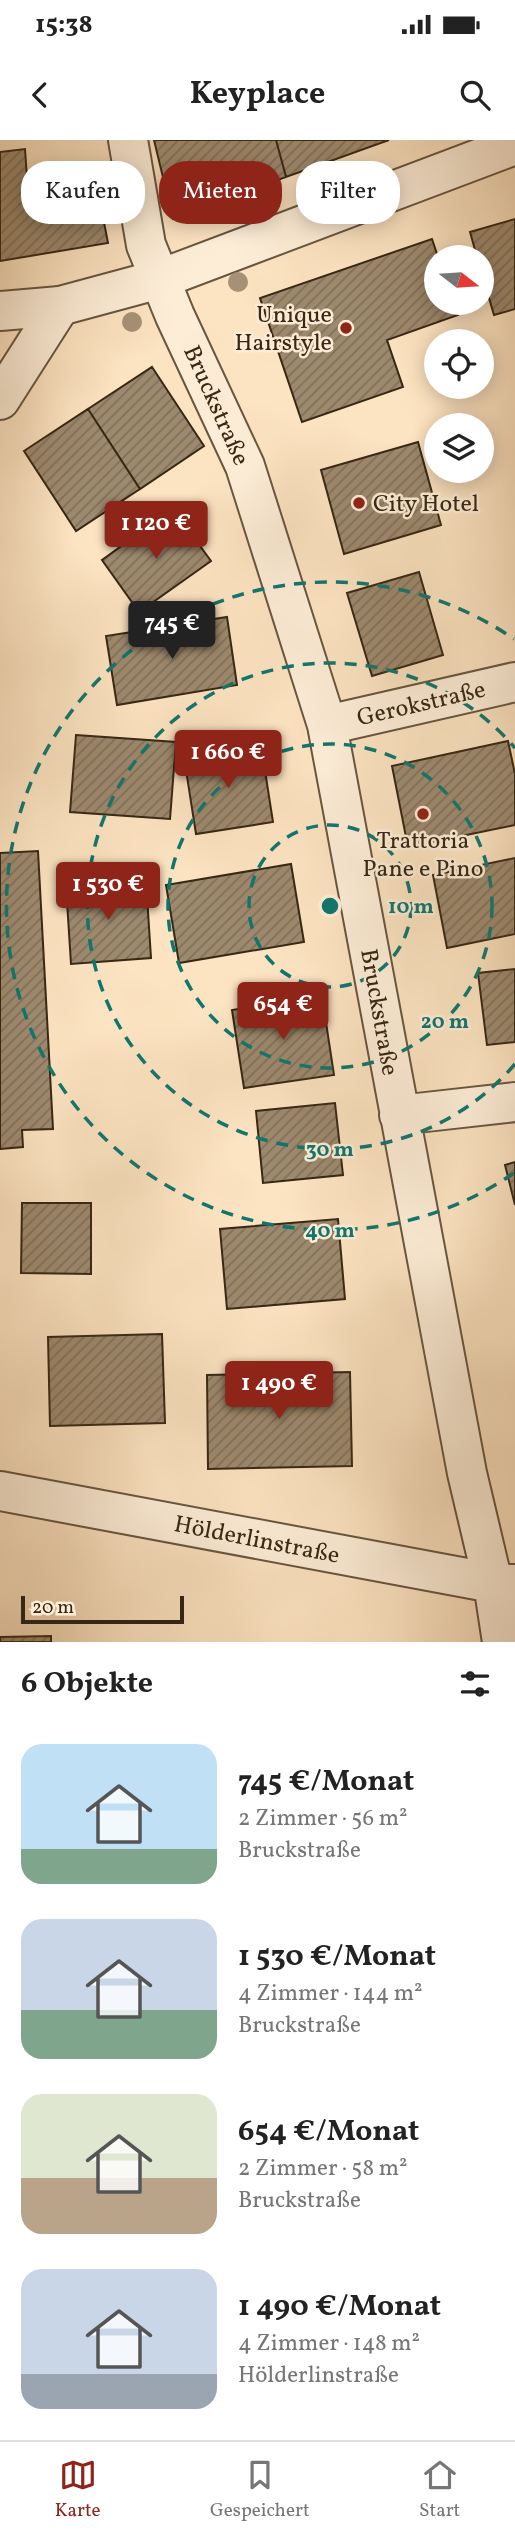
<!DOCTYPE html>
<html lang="de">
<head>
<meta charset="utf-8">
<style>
	:root { --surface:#fff; --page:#f6f6f6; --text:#222; --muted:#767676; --line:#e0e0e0; --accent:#8f2418 }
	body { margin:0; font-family:Vollkorn,serif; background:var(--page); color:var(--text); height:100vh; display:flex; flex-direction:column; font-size:26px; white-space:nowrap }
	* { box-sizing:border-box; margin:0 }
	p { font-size:23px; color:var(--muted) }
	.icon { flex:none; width:38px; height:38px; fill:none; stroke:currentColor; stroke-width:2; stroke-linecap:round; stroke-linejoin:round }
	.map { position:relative; height:1502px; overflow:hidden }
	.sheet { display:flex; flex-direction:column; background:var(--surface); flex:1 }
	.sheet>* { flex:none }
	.hud { position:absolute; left:21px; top:21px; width:474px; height:63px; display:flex; gap:14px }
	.needle { width:46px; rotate:107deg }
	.fabs { position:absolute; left:424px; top:105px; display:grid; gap:14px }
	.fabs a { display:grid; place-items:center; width:70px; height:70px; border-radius:50%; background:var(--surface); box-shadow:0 4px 18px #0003; font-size:35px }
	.scale { position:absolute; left:21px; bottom:18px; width:163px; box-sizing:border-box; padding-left:7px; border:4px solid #372714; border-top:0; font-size:19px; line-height:24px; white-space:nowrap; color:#372714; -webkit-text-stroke:5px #fdedd7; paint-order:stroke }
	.price { position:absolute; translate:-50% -60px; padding:0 16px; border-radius:7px; background:var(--accent); color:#fff; font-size:23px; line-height:46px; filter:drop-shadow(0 2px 4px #0008) }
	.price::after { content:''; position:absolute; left:50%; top:42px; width:21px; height:16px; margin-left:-10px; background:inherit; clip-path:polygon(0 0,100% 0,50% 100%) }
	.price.active { background:#222; color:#fff }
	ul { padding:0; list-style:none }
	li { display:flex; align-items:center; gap:21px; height:175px; padding:0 21px }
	li span { display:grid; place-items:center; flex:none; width:196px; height:140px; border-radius:21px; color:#555 }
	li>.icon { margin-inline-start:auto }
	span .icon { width:84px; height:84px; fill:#fffc; stroke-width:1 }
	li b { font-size:30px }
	h2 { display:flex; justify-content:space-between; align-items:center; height:84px; padding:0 21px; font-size:30px }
	.chip { padding:0 24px; border-radius:28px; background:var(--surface); box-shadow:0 4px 18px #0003; font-size:24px; line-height:63px }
	.chip.active { background:var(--accent); color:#fff }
	.status { display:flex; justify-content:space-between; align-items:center; height:49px; padding:0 35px; background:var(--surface); direction:ltr }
	.status svg { height:19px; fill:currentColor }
	header { display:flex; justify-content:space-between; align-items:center; height:91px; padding:0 21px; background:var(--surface); font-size:32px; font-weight:700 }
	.menu { display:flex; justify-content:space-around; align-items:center; height:98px; border-top:2px solid var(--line); background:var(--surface); font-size:19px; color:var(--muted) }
	.menu a { display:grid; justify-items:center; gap:4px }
	.menu .active { color:var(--accent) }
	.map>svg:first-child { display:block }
</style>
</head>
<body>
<div class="status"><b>15:38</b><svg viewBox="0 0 49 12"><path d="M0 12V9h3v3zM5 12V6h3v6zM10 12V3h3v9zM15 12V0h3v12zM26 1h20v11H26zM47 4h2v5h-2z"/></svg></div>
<header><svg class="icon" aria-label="back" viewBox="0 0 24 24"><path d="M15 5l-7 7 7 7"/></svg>Keyplace<svg class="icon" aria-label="search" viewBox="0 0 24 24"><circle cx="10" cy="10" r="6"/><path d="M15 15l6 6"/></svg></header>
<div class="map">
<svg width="515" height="1502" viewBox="0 0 515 1502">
	<defs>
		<pattern id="building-hatch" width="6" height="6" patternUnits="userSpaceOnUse" patternTransform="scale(1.75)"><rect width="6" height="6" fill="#9d896e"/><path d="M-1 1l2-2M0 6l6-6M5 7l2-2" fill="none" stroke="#817059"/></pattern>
	</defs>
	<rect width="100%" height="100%" fill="#fce3c1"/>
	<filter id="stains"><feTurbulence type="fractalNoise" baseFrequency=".00286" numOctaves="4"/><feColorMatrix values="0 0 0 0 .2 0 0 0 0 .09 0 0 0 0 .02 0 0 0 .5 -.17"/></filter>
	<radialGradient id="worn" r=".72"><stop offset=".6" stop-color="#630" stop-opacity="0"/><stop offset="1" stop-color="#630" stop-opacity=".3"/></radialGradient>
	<!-- building -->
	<path fill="url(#building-hatch)" stroke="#372714" stroke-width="2" d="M 154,0 L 276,0 L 286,37 L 173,79 Z
		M 276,0 L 389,0 L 286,37 Z
		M 25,9 L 27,38 L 94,30 L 108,103 L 0,121 L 0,12 Z
		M 515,79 L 515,169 L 494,175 L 481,131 L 481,117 L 477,117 L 470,92 Z
		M 432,99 L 438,117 L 436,117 L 436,163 L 454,163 L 458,175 L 387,200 L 403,247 L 302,282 L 260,158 Z
		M 152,227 L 204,306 L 140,349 L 88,269 Z
		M 88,269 L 140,349 L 76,391 L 24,311 Z
		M 418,302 L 441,385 L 344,414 L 321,330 Z
		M 173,369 L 211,421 L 139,472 L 102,420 Z
		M 419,432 L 443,515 L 372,536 L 347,453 Z
		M 227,477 L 237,545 L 117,565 L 106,496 Z
		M 76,595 L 176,602 L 170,679 L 70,672 Z
		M 508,601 L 515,634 L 515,685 L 408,707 L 392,626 Z
		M 261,605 L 273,682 L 196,694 L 184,617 Z
		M 38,711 L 53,989 L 22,990 L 23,1007 L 0,1009 L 0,713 Z
		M 515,718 L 515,794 L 447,808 L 433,735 Z
		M 291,724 L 304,802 L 179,823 L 166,745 Z
		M 146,741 L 151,818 L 71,824 L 66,746 Z
		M 515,829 L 515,902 L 487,905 L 478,833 Z
		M 322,856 L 334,935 L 244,948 L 232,870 Z
		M 335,963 L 343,1035 L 263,1043 L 256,971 Z
		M 515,1022 L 515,1065 L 505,1025 Z
		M 22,1063 L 91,1063 L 91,1134 L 21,1133 Z
		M 338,1079 L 345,1159 L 227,1169 L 220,1089 Z
		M 162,1194 L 165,1283 L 50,1286 L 48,1197 Z
		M 350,1232 L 352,1326 L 208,1329 L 207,1235 Z
		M 51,1496 L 51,1502 L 0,1502 L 0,1497 Z"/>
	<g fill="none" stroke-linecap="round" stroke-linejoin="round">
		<!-- minor casing -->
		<g stroke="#68563f" stroke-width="42">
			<path id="minor" d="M 128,0 L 146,105 L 175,176 L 245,326 L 327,585 L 467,1333 L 493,1443 L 502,1502
				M 0,260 L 60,166
				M 327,585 L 515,542
				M 399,975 L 515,962
				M 0,1351 L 493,1443 L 514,1444"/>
		</g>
		<!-- tertiary casing -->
		<g stroke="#68563f" stroke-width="42">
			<path id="tertiary" d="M 0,171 L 60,166 L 160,139 L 515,5"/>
		</g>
		<!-- minor -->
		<use href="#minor" stroke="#fdedd7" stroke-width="38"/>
		<!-- tertiary -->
		<use href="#tertiary" stroke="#fdedd7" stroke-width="38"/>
	</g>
	<!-- trees -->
	<g fill="#a69176">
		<circle cx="238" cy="142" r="10"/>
		<circle cx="132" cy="182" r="10"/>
	</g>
	<!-- distance rings -->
	<g fill="none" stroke="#0f766e" stroke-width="3.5" stroke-dasharray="12 9">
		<circle cx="330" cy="766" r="81"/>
		<circle cx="330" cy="766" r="162"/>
		<path d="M515 924A243 243 0 1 1 515 608"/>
		<path d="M514 1033A324 324 0 1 1 514 499"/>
	</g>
	<!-- markers -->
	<g fill="#8f2418" stroke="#fdedd7" stroke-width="2.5">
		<circle cx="346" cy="188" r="7"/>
		<circle cx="359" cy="363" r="7"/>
		<circle cx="423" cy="674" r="7"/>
	</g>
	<g text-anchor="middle" stroke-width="5" stroke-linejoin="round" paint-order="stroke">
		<!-- poi labels -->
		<g font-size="24" fill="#372714" stroke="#fdedd7" text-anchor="end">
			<text x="332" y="182">Unique<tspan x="332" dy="28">Hairstyle</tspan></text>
			<text x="373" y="371" text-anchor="start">City Hotel</text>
			<text x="423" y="708" text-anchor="middle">Trattoria<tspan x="423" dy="28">Pane e Pino</tspan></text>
		</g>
		<!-- street labels -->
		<g font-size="24" fill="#372714" stroke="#fdedd7">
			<text transform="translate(217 265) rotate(66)" y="8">Bruckstraße</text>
			<text transform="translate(421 563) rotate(-13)" y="8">Gerokstraße</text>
			<text transform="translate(380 872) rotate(80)" y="8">Bruckstraße</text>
			<text transform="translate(257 1399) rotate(11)" y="8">Hölderlinstraße</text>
		</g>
	</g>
	<circle cx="330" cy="766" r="10" fill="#0f766e" stroke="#fdedd7" stroke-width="3.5"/>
	<g font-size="21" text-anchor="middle" font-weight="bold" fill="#0f766e" stroke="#fdedd7" stroke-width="5" stroke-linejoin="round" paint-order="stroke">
		<text x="411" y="773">10 m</text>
		<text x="445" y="888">20 m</text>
		<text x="330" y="1016">30 m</text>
		<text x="330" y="1097">40 m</text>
	</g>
	<rect width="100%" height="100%" filter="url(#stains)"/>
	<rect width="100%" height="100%" fill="url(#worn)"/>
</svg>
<div class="fabs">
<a><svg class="needle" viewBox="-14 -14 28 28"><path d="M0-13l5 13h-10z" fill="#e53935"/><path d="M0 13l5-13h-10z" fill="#767676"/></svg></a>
<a><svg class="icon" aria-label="locate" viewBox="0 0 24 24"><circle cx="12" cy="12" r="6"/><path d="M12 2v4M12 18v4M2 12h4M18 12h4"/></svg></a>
<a><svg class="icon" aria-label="layers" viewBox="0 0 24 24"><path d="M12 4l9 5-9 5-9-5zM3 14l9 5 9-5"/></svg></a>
</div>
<div class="scale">20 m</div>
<b class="price" style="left:156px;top:421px">1 120 €</b>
<b class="price active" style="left:172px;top:521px">745 €</b>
<b class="price" style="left:228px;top:650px">1 660 €</b>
<b class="price" style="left:108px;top:782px">1 530 €</b>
<b class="price" style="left:283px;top:902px">654 €</b>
<b class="price" style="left:279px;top:1281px">1 490 €</b>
<div class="hud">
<a class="chip">Kaufen</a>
<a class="chip active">Mieten</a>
<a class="chip">Filter</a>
</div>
</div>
<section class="sheet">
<h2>6 Objekte<svg class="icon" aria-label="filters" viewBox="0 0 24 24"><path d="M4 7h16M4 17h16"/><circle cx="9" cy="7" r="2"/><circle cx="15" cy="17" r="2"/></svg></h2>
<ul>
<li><span style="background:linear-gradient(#bfe0f5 75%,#7fa58c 0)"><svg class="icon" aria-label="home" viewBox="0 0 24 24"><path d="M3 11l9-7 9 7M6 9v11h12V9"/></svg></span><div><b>745 €/Monat</b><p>2 Zimmer · 56 m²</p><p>Bruckstraße</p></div></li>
<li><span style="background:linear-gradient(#c9d6e8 65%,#7fa58c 0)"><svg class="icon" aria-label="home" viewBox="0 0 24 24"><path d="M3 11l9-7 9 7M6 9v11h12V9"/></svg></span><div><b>1 530 €/Monat</b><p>4 Zimmer · 144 m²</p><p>Bruckstraße</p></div></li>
<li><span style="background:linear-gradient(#dfe7d0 60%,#b9a48a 0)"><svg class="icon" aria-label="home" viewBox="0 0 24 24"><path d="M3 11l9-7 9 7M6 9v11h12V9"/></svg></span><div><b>654 €/Monat</b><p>2 Zimmer · 58 m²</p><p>Bruckstraße</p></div></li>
<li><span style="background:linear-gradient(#c9d6e8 75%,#9aa5b1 0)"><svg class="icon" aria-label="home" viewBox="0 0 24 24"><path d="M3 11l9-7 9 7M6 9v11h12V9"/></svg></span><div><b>1 490 €/Monat</b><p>4 Zimmer · 148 m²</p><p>Hölderlinstraße</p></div></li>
</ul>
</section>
<nav class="menu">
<a class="active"><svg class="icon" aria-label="map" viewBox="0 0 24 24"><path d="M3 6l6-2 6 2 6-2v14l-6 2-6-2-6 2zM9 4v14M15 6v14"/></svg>Karte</a>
<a><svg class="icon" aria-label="saved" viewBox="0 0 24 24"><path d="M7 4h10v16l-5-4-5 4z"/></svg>Gespeichert</a>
<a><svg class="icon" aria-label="home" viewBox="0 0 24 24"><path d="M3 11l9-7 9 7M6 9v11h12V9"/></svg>Start</a>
</nav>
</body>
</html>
